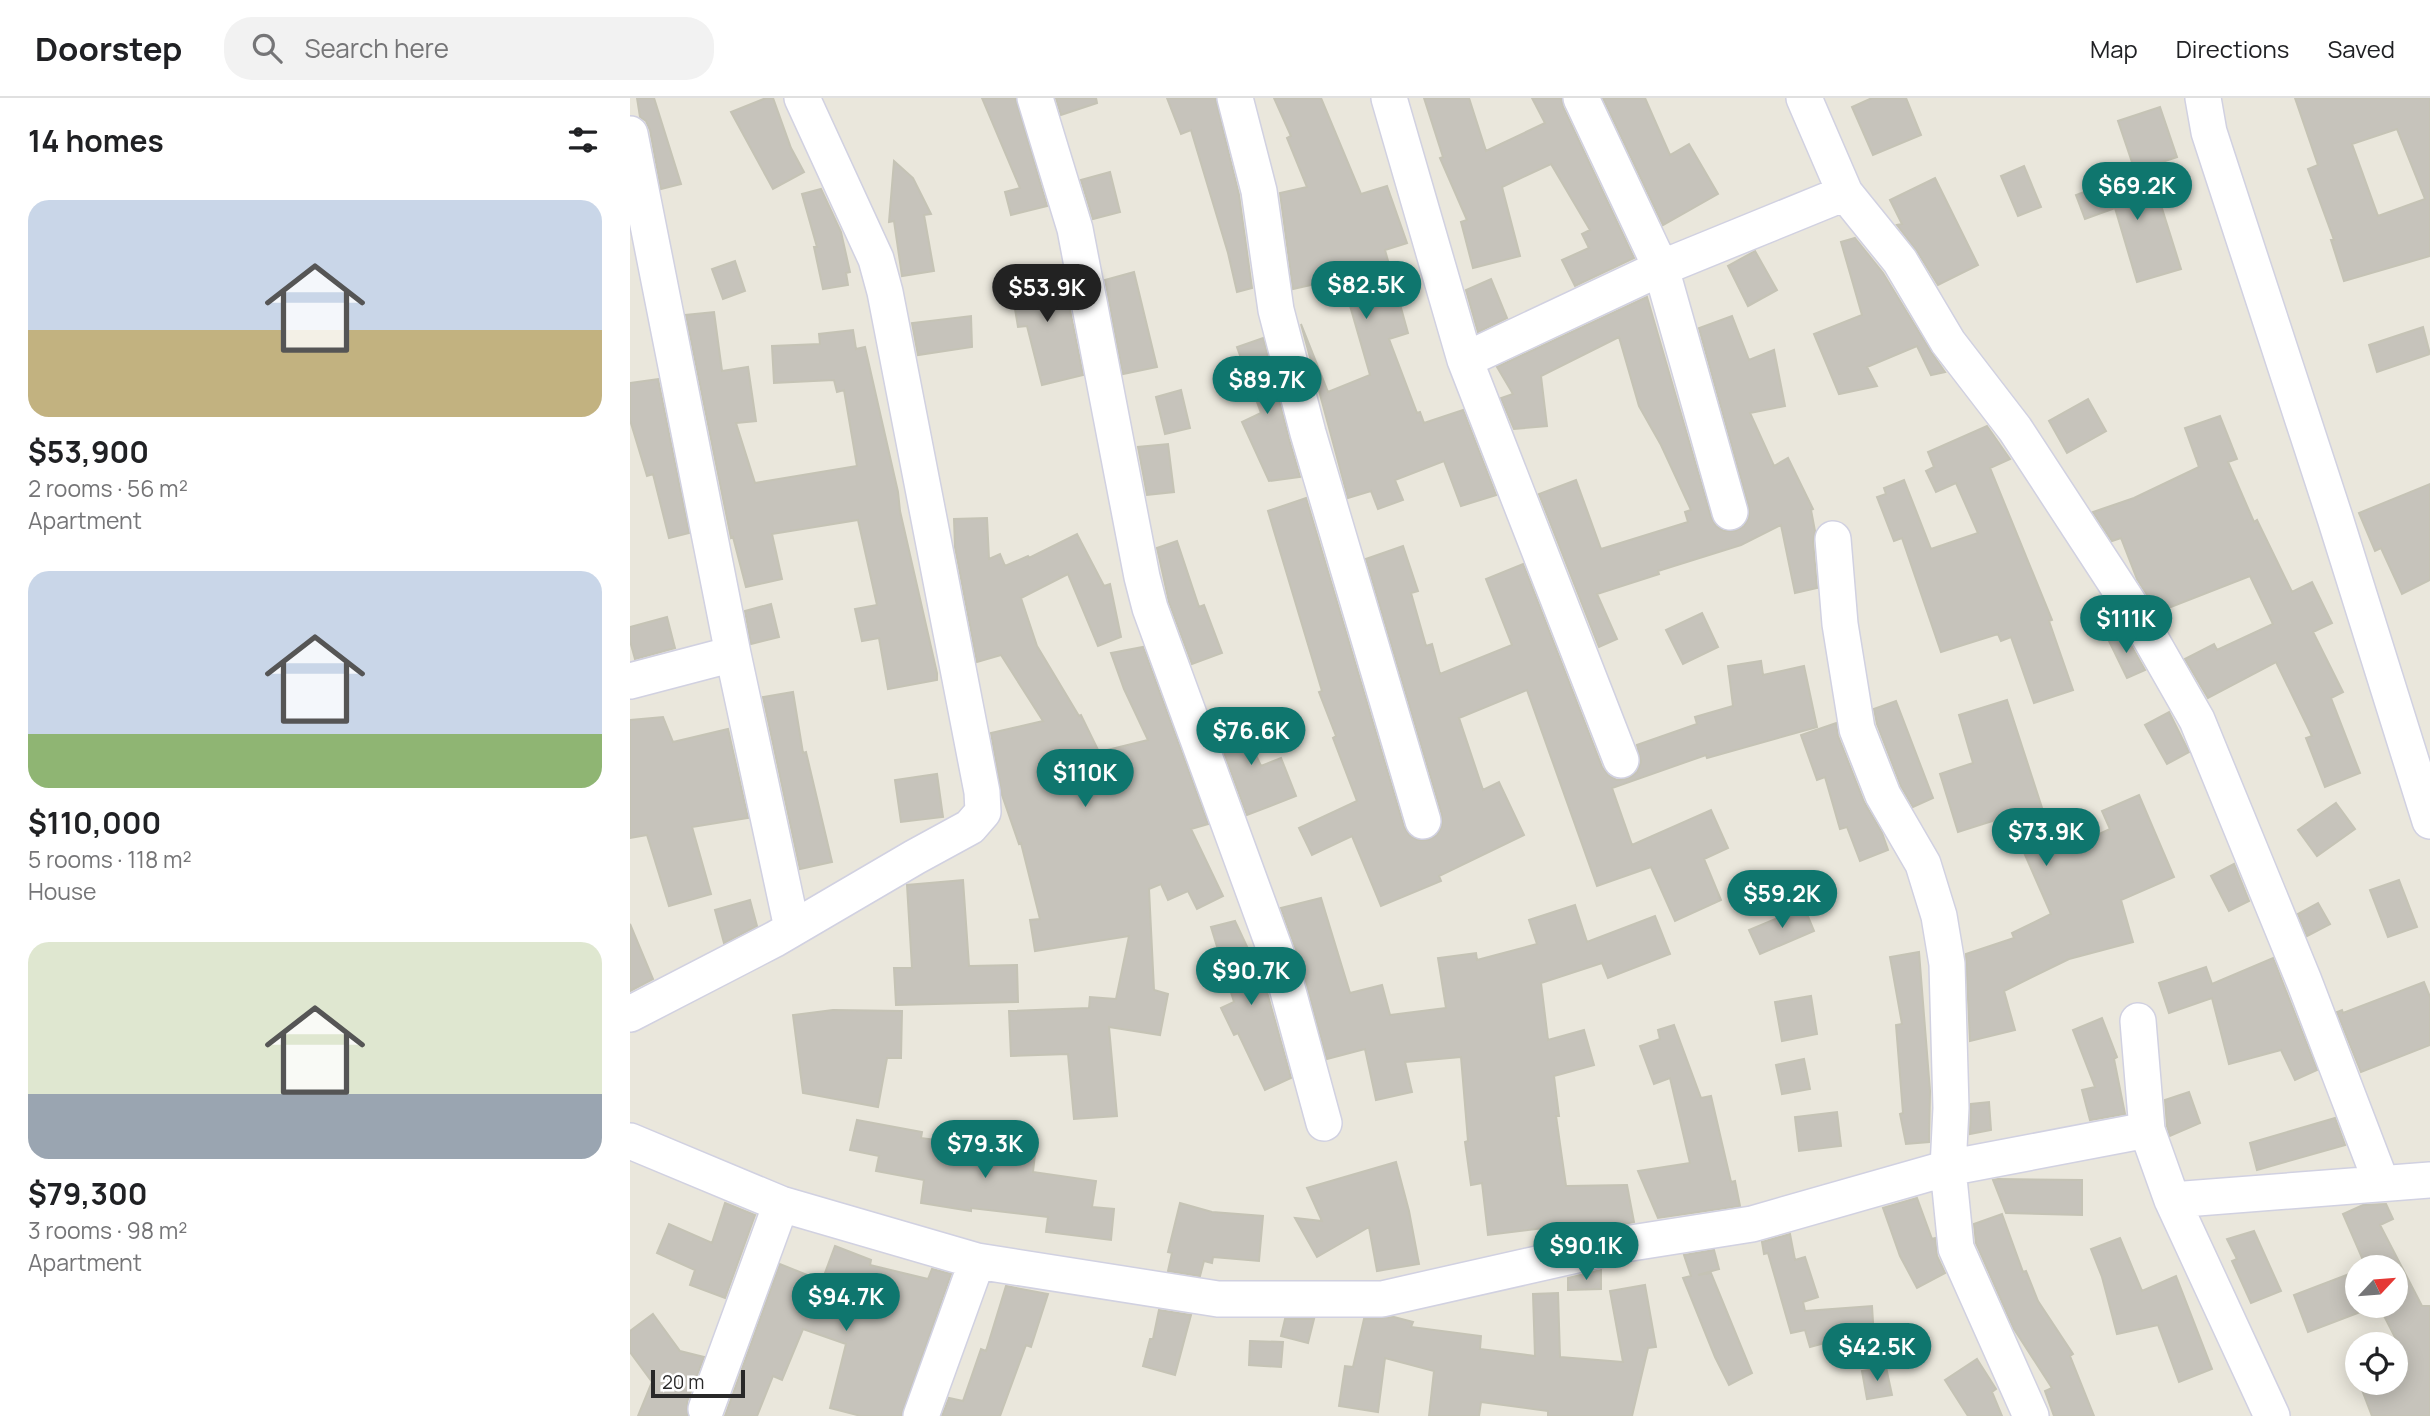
<!DOCTYPE html>
<html lang="en">
<head>
<meta charset="utf-8">
<style>
	:root { --surface:#fff; --page:#f2f2f2; --text:#202124; --muted:#757577; --line:#e0e0e0; --accent:#0f766e }
	body { margin:0; font-family:Manrope,sans-serif; background:var(--page); color:var(--text); height:100vh; display:flex; flex-direction:column; font-size:26px; white-space:nowrap }
	* { box-sizing:border-box; margin:0 }
	p { font-size:23px; color:var(--muted) }
	.icon { flex:none; width:38px; height:38px; fill:none; stroke:currentColor; stroke-width:2; stroke-linecap:round; stroke-linejoin:round }
	.map { position:relative; flex:1; overflow:hidden }
	.panel { display:flex; flex-direction:column; background:var(--surface); width:630px }
	.panel>* { flex:none }
	.needle { width:46px; rotate:64deg }
	.buttons { position:absolute; left:1715px; top:1157px; display:grid; gap:14px }
	.buttons a { display:grid; place-items:center; width:63px; height:63px; border-radius:50%; background:var(--surface); box-shadow:0 4px 18px #0003; font-size:35px }
	.scale { position:absolute; left:21px; bottom:18px; width:94px; box-sizing:border-box; padding-left:7px; border:4px solid #292929; border-top:0; font-size:19px; line-height:24px; white-space:nowrap; color:#292929; -webkit-text-stroke:5px #fff; paint-order:stroke }
	.price { position:absolute; translate:-50% -60px; padding:0 16px; border-radius:24px; background:var(--accent); color:#fff; font-size:23px; line-height:46px; filter:drop-shadow(0 2px 4px #0008) }
	.price::after { content:''; position:absolute; left:50%; top:42px; width:21px; height:16px; margin-left:-10px; background:inherit; clip-path:polygon(0 0,100% 0,50% 100%) }
	.price.active { background:#222; color:#fff }
	ul { padding:0; list-style:none }
	li { display:grid; align-content:center; gap:14px; height:371px; padding:0 28px }
	li span { display:grid; place-items:center; height:217px; border-radius:21px; color:#555 }
	li>.icon { margin-inline-start:auto }
	span .icon { width:126px; height:126px; fill:#fffc; stroke-width:1 }
	li b { font-size:30px }
	h2 { display:flex; justify-content:space-between; align-items:center; height:84px; padding:0 28px; font-size:30px }
	header { display:flex; align-items:center; gap:42px; box-sizing:border-box; height:98px; padding:0 35px; background:var(--surface); border-bottom:2px solid var(--line) }
	header strong { font-size:33px }
	nav { display:flex; gap:38px; margin-inline-start:auto; font-size:24px }
	.search { width:490px; height:63px; background:var(--page); display:flex; align-items:center; gap:18px; box-sizing:border-box; padding:0 24px; border-radius:28px; color:var(--muted); font-size:26px }
	main { display:flex; flex:1; min-height:0 }
	.map>svg:first-child { display:block }
</style>
</head>
<body>
<header>
<strong>Doorstep</strong>
<div class="search"><svg class="icon" aria-label="search" viewBox="0 0 24 24"><circle cx="10" cy="10" r="6"/><path d="M15 15l6 6"/></svg>Search here</div>
<nav><a>Map</a><a>Directions</a><a>Saved</a></nav>
</header>
<main>
<section class="panel">
<h2>14 homes<svg class="icon" aria-label="filters" viewBox="0 0 24 24"><path d="M4 7h16M4 17h16"/><circle cx="9" cy="7" r="2"/><circle cx="15" cy="17" r="2"/></svg></h2>
<ul>
<li><span style="background:linear-gradient(#c9d6e8 60%,#c2b280 0)"><svg class="icon" aria-label="home" viewBox="0 0 24 24"><path d="M3 11l9-7 9 7M6 9v11h12V9"/></svg></span><div><b>$53,900</b><p>2 rooms · 56 m²</p><p>Apartment</p></div></li>
<li><span style="background:linear-gradient(#c9d6e8 75%,#8fb573 0)"><svg class="icon" aria-label="home" viewBox="0 0 24 24"><path d="M3 11l9-7 9 7M6 9v11h12V9"/></svg></span><div><b>$110,000</b><p>5 rooms · 118 m²</p><p>House</p></div></li>
<li><span style="background:linear-gradient(#dfe7d0 70%,#9aa5b1 0)"><svg class="icon" aria-label="home" viewBox="0 0 24 24"><path d="M3 11l9-7 9 7M6 9v11h12V9"/></svg></span><div><b>$79,300</b><p>3 rooms · 98 m²</p><p>Apartment</p></div></li>
</ul>
</section>
<div class="map">
<svg width="1800" height="1318" viewBox="0 0 1800 1318">
	<rect width="100%" height="100%" fill="#eae7dc"/>
	<!-- building -->
	<path fill="#c6c3bb" stroke="#c5c3b5" stroke-width="2" fill-rule="evenodd" d="M 7,0 L 24,0 L 51,86 L 31,91 L 20,32 L 16,23 L 10,19 Z
		M 136,0 L 143,0 L 161,50 L 174,74 L 143,91 L 101,14 Z
		M 352,0 L 385,0 L 417,108 L 381,117 L 375,94 L 390,90 Z
		M 426,0 L 466,0 L 467,5 L 431,17 Z
		M 537,0 L 585,0 L 609,97 L 622,190 L 607,194 L 598,155 L 561,32 L 551,36 Z
		M 644,0 L 691,0 L 731,96 L 757,88 L 777,145 L 755,152 L 778,235 L 759,241 L 787,315 L 790,314 L 794,325 L 833,312 L 866,397 L 831,408 L 814,363 L 765,382 L 773,402 L 748,411 L 741,393 L 718,400 L 671,226 L 698,294 L 740,277 L 712,180 L 663,191 L 650,95 L 677,89 L 657,40 L 661,38 Z
		M 794,0 L 839,0 L 856,53 L 915,25 L 902,0 L 931,0 L 933,9 L 1004,160 L 945,188 L 932,162 L 959,150 L 952,136 L 960,132 L 921,66 L 872,89 L 890,158 L 843,170 L 831,124 L 837,122 L 810,60 L 813,59 Z
		M 973,0 L 1015,0 L 1040,57 L 1059,46 L 1088,96 L 1033,127 Z
		M 1242,0 L 1276,0 L 1291,37 L 1243,57 L 1222,9 Z
		M 1665,0 L 1800,0 L 1800,158 L 1714,183 L 1701,142 L 1704,142 L 1678,71 L 1688,67 ZM 1767,31 L 1795,101 L 1748,118 L 1722,46 Z
		M 1530,9 L 1547,59 L 1505,73 L 1488,23 Z
		M 264,63 L 283,80 L 301,116 L 294,117 L 304,173 L 272,178 L 264,123 L 259,124 Z
		M 1394,68 L 1411,109 L 1388,118 L 1371,78 Z
		M 1519,69 L 1551,171 L 1507,184 L 1485,110 L 1455,121 L 1446,97 Z
		M 480,74 L 490,114 L 463,121 L 451,82 Z
		M 1305,80 L 1348,167 L 1308,187 L 1287,153 L 1267,127 L 1272,126 L 1260,102 Z
		M 191,91 L 211,134 L 220,174 L 216,175 L 218,187 L 193,191 L 184,149 L 187,149 L 172,96 Z
		M 1225,140 L 1253,175 L 1301,254 L 1315,274 L 1301,277 L 1287,248 L 1237,269 L 1247,288 L 1209,296 L 1184,236 L 1232,217 L 1211,144 Z
		M 1125,153 L 1147,192 L 1118,208 L 1098,168 Z
		M 105,163 L 115,193 L 93,201 L 82,171 Z
		M 418,168 L 423,196 L 436,192 L 453,277 L 412,287 L 397,228 L 388,229 L 379,175 Z
		M 504,174 L 527,269 L 493,276 L 475,182 Z
		M 861,181 L 877,220 L 848,234 L 836,192 Z
		M 1017,199 L 1081,419 L 1086,428 L 1094,433 L 1105,433 L 1114,428 L 1119,420 L 1119,409 L 1069,230 L 1102,218 L 1119,262 L 1144,252 L 1155,308 L 1120,315 L 1144,368 L 1158,360 L 1183,411 L 1181,412 L 1185,433 L 1183,443 L 1187,490 L 1165,495 L 1151,427 L 1111,447 L 1028,473 L 1029,476 L 967,496 L 987,541 L 969,549 L 909,396 L 946,382 L 971,451 L 1058,424 L 1055,414 L 1061,412 L 1031,347 L 1009,308 L 989,239 L 911,278 L 917,328 L 884,331 L 871,300 L 883,296 L 867,269 Z
		M 84,214 L 92,273 L 118,269 L 126,323 L 106,325 L 125,385 L 227,368 L 214,292 L 207,294 L 204,282 L 144,285 L 142,248 L 190,246 L 189,236 L 223,232 L 226,251 L 235,249 L 268,394 L 270,413 L 307,575 L 307,582 L 258,591 L 249,540 L 232,543 L 225,511 L 247,507 L 228,422 L 142,436 L 152,481 L 116,489 L 103,439 L 101,440 L 100,435 L 56,217 Z
		M 341,218 L 342,249 L 288,257 L 282,225 Z
		M 1793,229 L 1800,256 L 1747,274 L 1739,247 Z
		M 633,240 L 659,341 L 670,379 L 639,383 L 612,324 L 631,315 L 607,249 Z
		M 28,281 L 59,435 L 39,440 L 23,376 L 17,378 L 0,322 L 0,285 Z
		M 551,292 L 560,330 L 535,336 L 526,299 Z
		M 1458,301 L 1476,333 L 1437,355 L 1419,323 Z
		M 1590,318 L 1607,361 L 1598,364 L 1624,424 L 1627,422 L 1662,494 L 1682,484 L 1702,525 L 1683,534 L 1713,594 L 1701,600 L 1730,675 L 1695,689 L 1676,640 L 1682,638 L 1646,564 L 1578,600 L 1555,561 L 1584,546 L 1587,552 L 1643,526 L 1620,478 L 1528,514 L 1507,481 L 1491,440 L 1482,443 L 1463,414 L 1504,400 L 1569,369 L 1555,330 Z
		M 1357,328 L 1380,361 L 1360,370 L 1422,522 L 1419,523 L 1443,592 L 1404,605 L 1381,539 L 1371,543 L 1368,536 L 1311,554 L 1272,440 L 1264,443 L 1247,399 L 1256,396 L 1254,390 L 1274,382 L 1301,451 L 1348,435 L 1326,385 L 1306,394 L 1296,373 L 1304,369 L 1298,354 Z
		M 538,346 L 544,394 L 517,397 L 508,349 Z
		M 1800,386 L 1800,482 L 1772,496 L 1751,450 L 1745,453 L 1729,415 Z
		M 676,400 L 774,729 L 779,737 L 788,742 L 798,742 L 807,737 L 812,728 L 812,717 L 736,461 L 773,448 L 788,493 L 781,495 L 796,548 L 802,546 L 810,576 L 882,547 L 856,481 L 893,466 L 972,669 L 978,677 L 987,682 L 999,680 L 1007,674 L 1011,664 L 1007,647 L 1067,626 L 1065,619 L 1103,608 L 1098,568 L 1131,563 L 1133,577 L 1174,568 L 1187,629 L 1077,660 L 1076,657 L 982,690 L 1002,747 L 1081,712 L 1098,750 L 1074,761 L 1091,802 L 1045,823 L 1021,769 L 967,788 L 897,592 L 829,620 L 853,692 L 869,684 L 894,737 L 809,778 L 811,783 L 751,808 L 722,738 L 682,757 L 669,730 L 727,703 L 703,640 L 706,638 L 689,594 L 692,593 L 638,413 Z
		M 357,420 L 359,461 L 370,456 L 375,468 L 398,458 L 399,460 L 447,436 L 474,488 L 480,486 L 491,539 L 468,548 L 438,476 L 391,500 L 407,548 L 449,618 L 451,617 L 469,654 L 518,642 L 494,591 L 481,555 L 513,549 L 578,726 L 561,731 L 593,798 L 567,811 L 558,793 L 538,802 L 531,786 L 519,791 L 524,892 L 538,896 L 530,937 L 479,929 L 487,1018 L 444,1021 L 438,956 L 381,958 L 379,913 L 459,910 L 460,899 L 486,901 L 499,838 L 405,853 L 400,822 L 410,821 L 391,745 L 389,746 L 372,697 L 361,635 L 413,623 L 371,557 L 347,564 L 325,449 L 324,421 Z
		M 547,443 L 569,509 L 574,507 L 592,555 L 562,566 L 539,504 L 527,450 Z
		M 141,506 L 149,539 L 121,546 L 115,513 Z
		M 1072,515 L 1088,549 L 1053,566 L 1036,532 Z
		M 37,519 L 45,550 L 5,561 L 0,543 L 0,529 Z
		M 1493,533 L 1515,572 L 1497,580 L 1478,541 Z
		M 163,594 L 173,655 L 176,654 L 202,764 L 170,771 L 133,599 Z
		M 1377,602 L 1415,719 L 1422,716 L 1437,751 L 1480,731 L 1472,713 L 1509,697 L 1544,779 L 1491,802 L 1503,844 L 1439,861 L 1374,893 L 1385,932 L 1340,943 L 1336,856 L 1384,840 L 1382,835 L 1421,816 L 1378,718 L 1328,734 L 1310,676 L 1343,665 L 1329,617 Z
		M 1266,603 L 1303,700 L 1283,709 L 1271,688 L 1247,626 L 1244,611 Z
		M 605,611 L 631,668 L 651,660 L 666,698 L 617,717 L 582,622 Z
		M 1539,614 L 1559,654 L 1537,666 L 1515,627 Z
		M 33,619 L 43,644 L 98,631 L 118,720 L 62,729 L 81,796 L 39,808 L 17,737 L 0,740 L 0,622 Z
		M 1206,625 L 1208,638 L 1234,704 L 1252,735 L 1258,752 L 1230,763 L 1217,729 L 1210,731 L 1195,679 L 1187,682 L 1171,637 Z
		M 307,676 L 313,719 L 271,724 L 265,682 Z
		M 1706,705 L 1725,731 L 1687,758 L 1668,732 Z
		M 1604,766 L 1619,803 L 1599,813 L 1581,778 Z
		M 333,782 L 339,868 L 387,867 L 388,904 L 266,907 L 264,870 L 282,870 L 277,787 Z
		M 1769,782 L 1787,829 L 1758,839 L 1740,792 Z
		M 691,800 L 720,895 L 752,887 L 760,917 L 816,910 L 808,860 L 846,855 L 847,862 L 907,846 L 899,822 L 945,807 L 957,844 L 1025,818 L 1040,856 L 978,880 L 972,865 L 911,885 L 918,942 L 954,932 L 964,967 L 924,978 L 929,1018 L 926,1018 L 936,1088 L 997,1087 L 1004,1124 L 938,1138 L 938,1127 L 858,1137 L 852,1085 L 841,1087 L 835,1044 L 838,1043 L 831,959 L 775,964 L 782,994 L 746,1002 L 735,951 L 697,961 L 671,866 L 651,810 Z
		M 120,802 L 127,828 L 94,845 L 85,812 Z
		M 1688,805 L 1700,826 L 1677,838 L 1668,816 Z
		M 1174,809 L 1184,833 L 1130,856 L 1119,832 Z
		M 605,823 L 635,887 L 661,980 L 635,992 L 608,935 L 604,937 L 591,910 L 604,904 L 581,829 Z
		M 0,826 L 23,881 L 0,893 Z
		M 1289,854 L 1300,993 L 1299,1044 L 1276,1046 L 1270,1016 L 1273,1015 L 1266,927 L 1272,926 L 1260,859 Z
		M 1643,860 L 1687,972 L 1665,982 L 1651,952 L 1599,966 L 1582,900 L 1539,915 L 1529,885 L 1576,869 L 1582,886 Z
		M 1794,884 L 1800,899 L 1800,947 L 1731,974 L 1707,914 L 1712,912 L 1713,915 Z
		M 1181,898 L 1187,936 L 1152,943 L 1145,904 Z
		M 203,912 L 272,913 L 271,960 L 257,960 L 248,1009 L 173,995 L 163,917 Z
		M 1472,920 L 1487,959 L 1484,961 L 1495,1016 L 1460,1022 L 1452,992 L 1465,989 L 1443,932 Z
		M 1044,927 L 1071,1000 L 1081,998 L 1101,1084 L 1105,1083 L 1110,1108 L 1028,1120 L 1008,1073 L 1060,1065 L 1040,980 L 1024,986 L 1010,948 L 1030,941 L 1028,932 Z
		M 1174,961 L 1180,991 L 1152,996 L 1146,967 Z
		M 1559,994 L 1570,1025 L 1540,1038 L 1537,1028 L 1535,1002 Z
		M 1359,1004 L 1361,1032 L 1340,1036 L 1341,1006 Z
		M 1207,1014 L 1211,1048 L 1169,1053 L 1165,1019 Z
		M 1705,1020 L 1715,1047 L 1627,1072 L 1620,1045 Z
		M 227,1022 L 292,1034 L 291,1040 L 405,1056 L 403,1074 L 466,1083 L 462,1109 L 484,1111 L 481,1142 L 416,1134 L 418,1119 L 341,1110 L 341,1113 L 291,1105 L 294,1082 L 246,1073 L 249,1058 L 220,1052 Z
		M 766,1064 L 779,1113 L 789,1166 L 747,1173 L 739,1129 L 687,1159 L 665,1120 L 692,1123 L 677,1090 Z
		M 1368,1081 L 1452,1082 L 1452,1117 L 1376,1115 L 1363,1082 Z
		M 1287,1100 L 1302,1141 L 1305,1140 L 1307,1158 L 1315,1175 L 1287,1190 L 1270,1158 L 1253,1110 Z
		M 95,1105 L 125,1117 L 95,1200 L 60,1187 L 65,1172 L 27,1155 L 39,1126 L 82,1145 Z
		M 550,1105 L 582,1114 L 633,1118 L 629,1163 L 583,1159 L 582,1165 L 574,1163 L 570,1178 L 538,1173 L 542,1155 L 538,1154 Z
		M 1756,1106 L 1763,1121 L 1750,1127 L 1792,1208 L 1800,1208 L 1800,1318 L 1742,1318 L 1729,1284 L 1766,1284 L 1766,1251 L 1770,1249 L 1749,1208 L 1766,1208 L 1766,1169 L 1736,1169 L 1713,1116 L 1733,1107 Z
		M 1372,1116 L 1393,1174 L 1396,1173 L 1408,1203 L 1443,1256 L 1440,1258 L 1464,1318 L 1424,1318 L 1415,1293 L 1422,1290 L 1384,1231 L 1346,1145 L 1344,1126 Z
		M 1624,1133 L 1651,1193 L 1621,1205 L 1602,1163 L 1607,1161 L 1597,1141 Z
		M 1160,1136 L 1165,1162 L 1175,1159 L 1188,1199 L 1173,1204 L 1175,1213 L 1242,1208 L 1244,1240 L 1202,1243 L 1180,1249 L 1175,1232 L 1161,1235 L 1138,1155 L 1134,1156 L 1132,1144 Z
		M 1490,1140 L 1512,1193 L 1546,1178 L 1582,1271 L 1549,1284 L 1528,1227 L 1487,1236 L 1472,1179 L 1461,1151 Z
		M 205,1148 L 241,1162 L 240,1167 L 298,1181 L 302,1171 L 321,1176 L 271,1318 L 231,1318 L 200,1310 L 216,1246 L 173,1231 L 152,1282 L 143,1278 L 127,1318 L 95,1318 L 150,1166 L 192,1183 Z
		M 1084,1152 L 1089,1171 L 1068,1177 L 1081,1175 L 1122,1275 L 1099,1287 L 1085,1259 L 1053,1180 L 1061,1178 L 1054,1157 Z
		M 971,1172 L 971,1191 L 938,1192 L 938,1180 Z
		M 1727,1173 L 1727,1208 L 1746,1208 L 1678,1234 L 1664,1197 Z
		M 1015,1187 L 1026,1249 L 1018,1250 L 1002,1318 L 918,1318 L 918,1313 L 851,1304 L 849,1318 L 799,1318 L 804,1273 L 755,1260 L 748,1314 L 709,1308 L 715,1268 L 723,1269 L 734,1221 L 764,1219 L 783,1224 L 781,1229 L 851,1238 L 850,1251 L 905,1258 L 903,1196 L 928,1195 L 930,1259 L 993,1264 L 980,1193 Z
		M 376,1188 L 418,1196 L 401,1249 L 396,1247 L 370,1318 L 312,1318 L 319,1300 L 333,1303 L 351,1251 L 356,1253 Z
		M 529,1212 L 561,1217 L 545,1277 L 513,1268 L 520,1241 L 523,1241 Z
		M 23,1216 L 50,1253 L 74,1259 L 57,1304 L 58,1318 L 8,1318 L 22,1284 L 0,1254 L 0,1233 Z
		M 655,1221 L 684,1221 L 678,1245 L 651,1238 Z
		M 620,1243 L 653,1244 L 651,1269 L 619,1267 Z
		M 1347,1261 L 1366,1291 L 1362,1294 L 1372,1318 L 1338,1318 L 1315,1282 Z
		M 1256,1269 L 1262,1297 L 1237,1301 L 1232,1273 Z"/>
	<g fill="none" stroke-linecap="round" stroke-linejoin="round">
		<!-- minor casing -->
		<g stroke="#d1d1e1" stroke-width="38">
			<path id="minor" d="M 405,0 L 445,131 L 512,479 L 520,510 L 652,871 L 694,1025
				M 605,0 L 629,93 L 646,212 L 678,335 L 793,723
				M 759,0 L 835,262 L 991,662
				M 951,0 L 1031,170 L 1100,414
				M 1174,0 L 1215,95 L 1270,163 L 1318,244 L 1385,331 L 1511,524 L 1567,622 L 1674,883 L 1751,1084
				M 1573,0 L 1579,34 L 1705,420 L 1800,723
				M 0,36 L 103,556 L 162,830
				M 835,262 L 1031,170 L 1215,95
				M 1203,441 L 1210,526 L 1227,631 L 1253,697 L 1293,766 L 1309,818 L 1317,866 L 1321,1010 L 1318,1070 L 1326,1150 L 1401,1318
				M 0,583 L 103,556
				M 0,916 L 145,841 L 285,759 L 340,729 L 353,714 L 352,694 L 255,194 L 246,161 L 172,0
				M 1508,923 L 1517,1032 L 1542,1102 L 1642,1318
				M 0,1043 L 151,1106 L 347,1163 L 291,1318
				M 1542,1102 L 1800,1082
				M 347,1163 L 588,1201 L 752,1201 L 995,1146 L 1122,1126 L 1318,1070 L 1517,1032
				M 76,1311 L 151,1106"/>
		</g>
		<!-- minor -->
		<use href="#minor" stroke="#fff" stroke-width="35"/>
	</g>
</svg>
<div class="buttons">
<a><svg class="needle" viewBox="-14 -14 28 28"><path d="M0-13l5 13h-10z" fill="#e53935"/><path d="M0 13l5-13h-10z" fill="#757577"/></svg></a>
<a><svg class="icon" aria-label="locate" viewBox="0 0 24 24"><circle cx="12" cy="12" r="6"/><path d="M12 2v4M12 18v4M2 12h4M18 12h4"/></svg></a>
</div>
<div class="scale">20 m</div>
<b class="price" style="left:1507px;top:124px">$69.2K</b>
<b class="price" style="left:736px;top:223px">$82.5K</b>
<b class="price active" style="left:417px;top:226px">$53.9K</b>
<b class="price" style="left:637px;top:318px">$89.7K</b>
<b class="price" style="left:1496px;top:557px">$111K</b>
<b class="price" style="left:621px;top:669px">$76.6K</b>
<b class="price" style="left:455px;top:711px">$110K</b>
<b class="price" style="left:1416px;top:770px">$73.9K</b>
<b class="price" style="left:1152px;top:832px">$59.2K</b>
<b class="price" style="left:621px;top:909px">$90.7K</b>
<b class="price" style="left:355px;top:1082px">$79.3K</b>
<b class="price" style="left:956px;top:1184px">$90.1K</b>
<b class="price" style="left:216px;top:1235px">$94.7K</b>
<b class="price" style="left:1247px;top:1285px">$42.5K</b>
</div>
</main>
</body>
</html>
